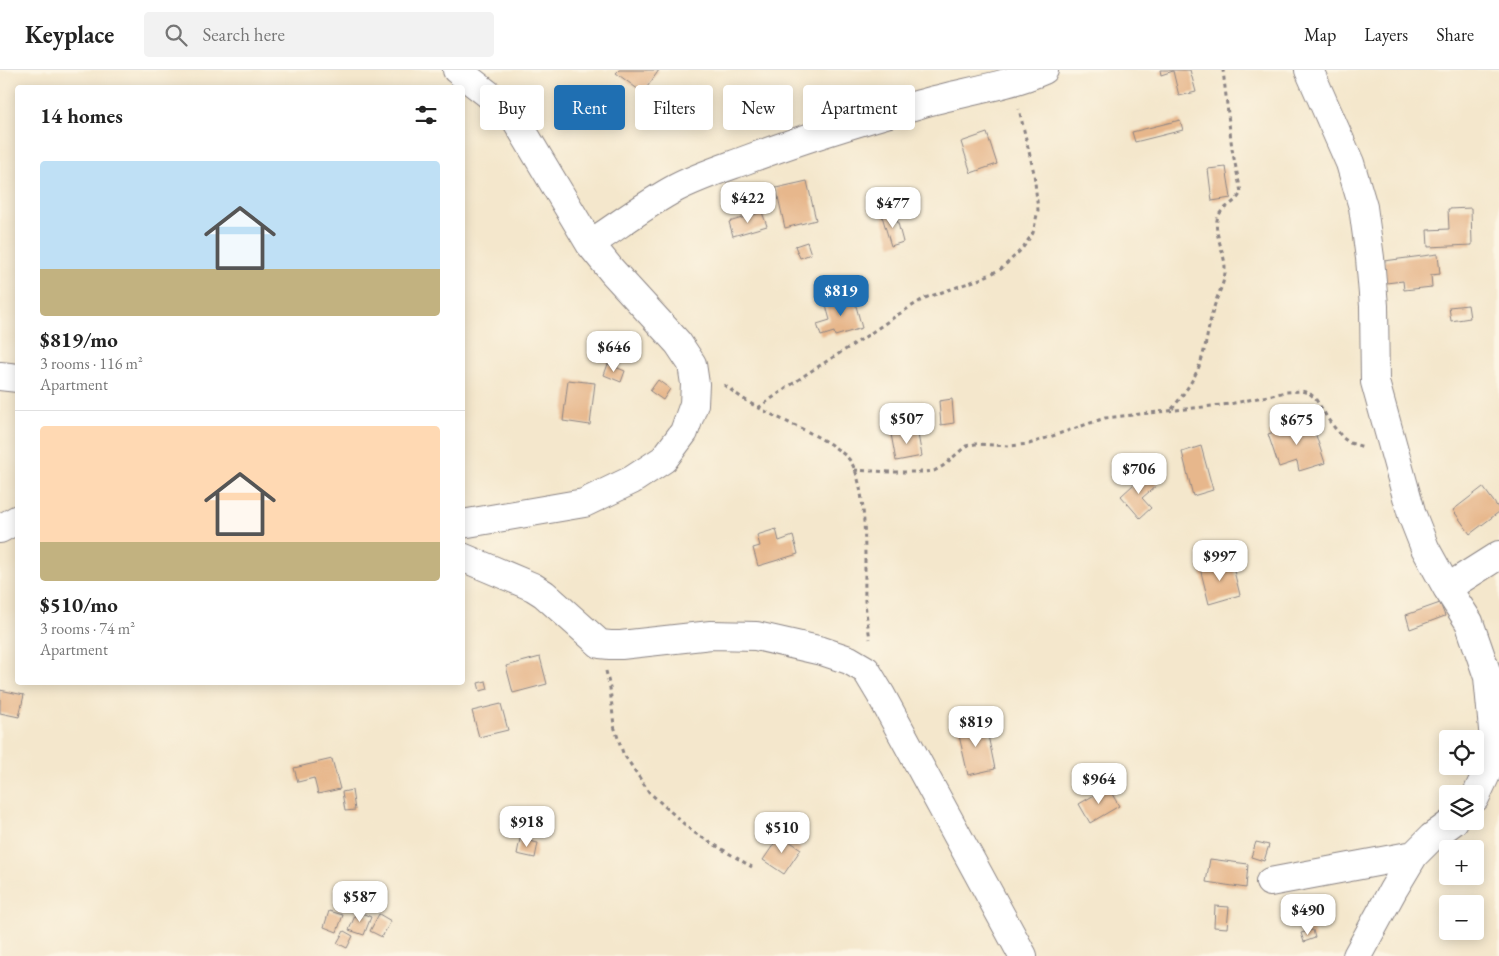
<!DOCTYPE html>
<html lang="en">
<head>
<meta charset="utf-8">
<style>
	:root { --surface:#fff; --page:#f2f2f2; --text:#222; --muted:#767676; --line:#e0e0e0; --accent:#1f6fb2 }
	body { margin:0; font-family:"EB Garamond",serif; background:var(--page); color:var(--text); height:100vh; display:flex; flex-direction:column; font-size:19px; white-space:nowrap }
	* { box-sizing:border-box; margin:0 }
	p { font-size:16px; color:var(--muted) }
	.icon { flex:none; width:28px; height:28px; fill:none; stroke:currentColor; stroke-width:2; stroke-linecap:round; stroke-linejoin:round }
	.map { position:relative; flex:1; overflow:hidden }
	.panel { position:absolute; left:15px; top:15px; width:450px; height:600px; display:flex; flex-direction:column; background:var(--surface); border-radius:5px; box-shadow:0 2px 12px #0003 }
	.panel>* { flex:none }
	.banner { position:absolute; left:480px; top:15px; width:475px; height:45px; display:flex; gap:10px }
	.tools { position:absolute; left:1439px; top:660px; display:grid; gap:10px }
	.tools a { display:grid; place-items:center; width:45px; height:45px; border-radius:5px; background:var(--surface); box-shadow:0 2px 12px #0003; font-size:25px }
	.price { position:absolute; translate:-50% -42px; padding:0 11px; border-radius:10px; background:#fff; color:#222; font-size:16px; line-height:32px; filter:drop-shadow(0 1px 2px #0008) }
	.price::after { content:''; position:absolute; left:50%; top:30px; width:15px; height:11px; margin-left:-8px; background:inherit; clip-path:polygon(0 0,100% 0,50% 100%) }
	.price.selected { background:var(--accent); color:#fff }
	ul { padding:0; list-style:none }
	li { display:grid; align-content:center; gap:10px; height:265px; padding:0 25px }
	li+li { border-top:1px solid var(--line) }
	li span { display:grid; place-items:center; height:155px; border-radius:5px; color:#555 }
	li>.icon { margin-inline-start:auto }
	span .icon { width:90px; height:90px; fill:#fffc; stroke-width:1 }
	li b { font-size:21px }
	h2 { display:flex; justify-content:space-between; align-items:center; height:60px; padding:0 25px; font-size:21px }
	.pill { padding:0 18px; border-radius:5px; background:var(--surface); box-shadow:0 2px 12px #0003; font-size:18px; line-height:45px }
	.pill.selected { background:var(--accent); color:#fff }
	header { display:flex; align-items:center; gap:30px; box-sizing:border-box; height:70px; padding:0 25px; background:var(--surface); border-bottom:1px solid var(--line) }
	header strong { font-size:24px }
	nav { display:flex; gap:28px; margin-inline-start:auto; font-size:18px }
	.search { width:350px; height:45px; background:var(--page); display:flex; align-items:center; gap:12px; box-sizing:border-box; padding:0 18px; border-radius:5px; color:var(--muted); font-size:19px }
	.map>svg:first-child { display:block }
</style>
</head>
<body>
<header>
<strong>Keyplace</strong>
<div class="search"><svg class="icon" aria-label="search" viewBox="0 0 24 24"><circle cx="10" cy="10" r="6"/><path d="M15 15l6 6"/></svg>Search here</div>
<nav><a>Map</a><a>Layers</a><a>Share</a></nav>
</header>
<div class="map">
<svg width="1499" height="886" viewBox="0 0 1499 886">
	<rect width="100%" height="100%" fill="#fcf5e5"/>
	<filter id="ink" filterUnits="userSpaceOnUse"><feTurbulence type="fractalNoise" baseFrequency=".02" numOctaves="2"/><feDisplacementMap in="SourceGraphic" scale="10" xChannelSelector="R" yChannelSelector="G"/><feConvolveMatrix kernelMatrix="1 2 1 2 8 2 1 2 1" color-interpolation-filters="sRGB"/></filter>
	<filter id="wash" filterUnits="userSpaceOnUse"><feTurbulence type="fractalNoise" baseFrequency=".0096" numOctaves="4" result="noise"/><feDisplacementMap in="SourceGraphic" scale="20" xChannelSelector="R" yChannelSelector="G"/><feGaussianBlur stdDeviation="1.12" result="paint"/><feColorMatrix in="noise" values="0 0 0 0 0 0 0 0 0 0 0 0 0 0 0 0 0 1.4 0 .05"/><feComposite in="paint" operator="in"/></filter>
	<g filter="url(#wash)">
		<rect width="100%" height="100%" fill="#f4e7cc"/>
		<g id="blocks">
			<!-- building -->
			<path fill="#e7b78c" d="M 619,0 L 659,0 L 643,23 L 616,3 Z
				M 1160,0 L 1190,0 L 1196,22 L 1179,26 L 1173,1 L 1161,5 Z
				M 1180,50 L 1183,60 L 1135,72 L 1132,62 Z
				M 987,63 L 997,94 L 971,103 L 961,72 Z
				M 1226,97 L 1231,128 L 1212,131 L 1208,99 Z
				M 807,111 L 816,150 L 785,158 L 776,118 Z
				M 1471,138 L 1472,175 L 1428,177 L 1427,160 L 1449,159 L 1448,139 Z
				M 762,142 L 767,156 L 733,166 L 729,152 Z
				M 895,142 L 903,172 L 891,176 L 882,146 Z
				M 807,172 L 811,184 L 800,188 L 795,176 Z
				M 1438,184 L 1440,204 L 1431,205 L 1432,217 L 1404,220 L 1403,211 L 1386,213 L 1384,191 Z
				M 853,225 L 862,258 L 835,266 L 834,262 L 821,266 L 817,254 L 830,250 L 825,232 Z
				M 1468,235 L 1470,248 L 1451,251 L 1449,237 Z
				M 610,281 L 619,285 L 614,295 L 605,291 Z
				M 608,294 L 625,301 L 621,312 L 604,305 Z
				M 568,310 L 595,313 L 590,355 L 563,351 Z
				M 658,310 L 670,319 L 663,330 L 650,321 Z
				M 952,329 L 954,353 L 941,355 L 939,331 Z
				M 1311,350 L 1325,393 L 1299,401 L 1297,391 L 1279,397 L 1268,364 Z
				M 917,359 L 922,386 L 896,391 L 891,364 Z
				M 1201,376 L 1213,420 L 1193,426 L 1182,382 Z
				M 1146,403 L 1157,415 L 1142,428 L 1151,438 L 1140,448 L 1121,426 Z
				M 1483,417 L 1499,439 L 1499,442 L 1470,464 L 1453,440 Z
				M 776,459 L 779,471 L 793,466 L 798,484 L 758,496 L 753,478 L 760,476 L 757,465 Z
				M 1231,489 L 1240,525 L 1209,534 L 1200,498 Z
				M 1440,533 L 1445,546 L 1410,559 L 1406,545 Z
				M 540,587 L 547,614 L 513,623 L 506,596 Z
				M 486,611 L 488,619 L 480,621 L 478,613 Z
				M 0,620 L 24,625 L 19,647 L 0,643 Z
				M 501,634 L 508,660 L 479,667 L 472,641 Z
				M 985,651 L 995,699 L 968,705 L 957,657 Z
				M 332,689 L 340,719 L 318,724 L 314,708 L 298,712 L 294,698 Z
				M 1108,717 L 1119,736 L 1090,753 L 1079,734 Z
				M 352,720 L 355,740 L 345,741 L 342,722 Z
				M 780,765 L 801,779 L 784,804 L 763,790 Z
				M 520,769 L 538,773 L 535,788 L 517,784 Z
				M 1256,772 L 1269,775 L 1264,791 L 1251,787 Z
				M 1210,789 L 1248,794 L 1246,818 L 1206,812 Z
				M 1215,836 L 1229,837 L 1227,858 L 1214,857 Z
				M 329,841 L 343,845 L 337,862 L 324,857 Z
				M 357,841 L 371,847 L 364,865 L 349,860 Z
				M 379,844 L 391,851 L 382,867 L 370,861 Z
				M 1313,860 L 1315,868 L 1304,872 L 1301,863 Z
				M 344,861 L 353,866 L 347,878 L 337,873 Z"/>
		</g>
	</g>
	<g filter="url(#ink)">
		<use href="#blocks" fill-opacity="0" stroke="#8b8484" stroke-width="1"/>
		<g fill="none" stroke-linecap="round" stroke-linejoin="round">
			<!-- minor casing -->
			<g stroke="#8b8484" stroke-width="30">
				<path id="minor" d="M 457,0 L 488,24 L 516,50 L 590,174 L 612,201 L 678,273 L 692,294 L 695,314 L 694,334 L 684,362 L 664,389 L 632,410 L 584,433 L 462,454
					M 1309,0 L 1350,93 L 1363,137 L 1370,188 L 1374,236 L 1375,312 L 1412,445 L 1425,478 L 1447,518 L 1469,552 L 1488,607 L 1494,670 L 1488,700 L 1475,728
					M 590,174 C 619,155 646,134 676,118 C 697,107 721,99 743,91 C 801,69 860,51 920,34 C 961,22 1005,17 1044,0
					M 0,306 L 18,308
					M 0,459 L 18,449
					M 462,487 L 533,517 L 544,524 L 600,574 L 610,575 L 621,575 L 711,565 L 756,566 L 822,581 L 849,590 L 866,600 L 881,625 L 1023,886
					M 1447,518 L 1499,485
					M 1270,812 L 1414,785
					M 1357,886 L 1393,820 L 1414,785 L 1432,767 L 1454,751"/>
			</g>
			<!-- path -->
			<path stroke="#8b8484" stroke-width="3" stroke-dasharray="4 4" stroke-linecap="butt" d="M 724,315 C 735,323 747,332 759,338 C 788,354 820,364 846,386 C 870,407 864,499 865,531 C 866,544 868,556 870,569
				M 758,338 L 808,303 L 859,271 L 899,244 L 925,228 L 980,209 L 1001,199 L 1022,179 L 1033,163 L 1038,140 L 1034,103 L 1019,39
				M 1172,339 C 1183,325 1194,310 1200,294 C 1207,275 1208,254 1215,234 C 1218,223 1226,211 1225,198 C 1225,183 1214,164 1217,150 C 1219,137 1237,134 1241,122 L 1232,79 L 1223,0
				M 854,400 L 890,402 L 924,402 L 934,401 L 943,396 L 966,376 L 975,374 L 1010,376 L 1029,374 L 1105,348 L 1230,334 L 1286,322 L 1301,321 L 1309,323 L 1315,328 L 1330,352 L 1343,368 L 1350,373 L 1364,377
				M 606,601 L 610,618 L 614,656 L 623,683 L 649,722 L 693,762 L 752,797"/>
			<!-- minor -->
			<use href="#minor" stroke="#fff" stroke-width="28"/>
		</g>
	</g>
</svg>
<div class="tools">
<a><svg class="icon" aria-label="locate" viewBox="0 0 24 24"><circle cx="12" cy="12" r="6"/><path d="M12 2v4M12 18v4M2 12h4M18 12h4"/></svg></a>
<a><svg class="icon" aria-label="layers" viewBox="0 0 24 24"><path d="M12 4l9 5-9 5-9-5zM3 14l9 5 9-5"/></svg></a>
<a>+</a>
<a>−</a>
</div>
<b class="price" style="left:748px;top:154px">$422</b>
<b class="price" style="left:893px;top:159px">$477</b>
<b class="price selected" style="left:841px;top:247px">$819</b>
<b class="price" style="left:614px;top:303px">$646</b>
<b class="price" style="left:907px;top:375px">$507</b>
<b class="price" style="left:1297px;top:376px">$675</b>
<b class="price" style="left:1139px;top:425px">$706</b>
<b class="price" style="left:1220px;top:512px">$997</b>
<b class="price" style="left:976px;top:678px">$819</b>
<b class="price" style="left:1099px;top:735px">$964</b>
<b class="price" style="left:527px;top:778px">$918</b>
<b class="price" style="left:782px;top:784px">$510</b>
<b class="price" style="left:360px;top:853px">$587</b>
<b class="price" style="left:1308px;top:866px">$490</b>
<div class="banner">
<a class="pill">Buy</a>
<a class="pill selected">Rent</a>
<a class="pill">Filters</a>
<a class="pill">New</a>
<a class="pill">Apartment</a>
</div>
<section class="panel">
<h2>14 homes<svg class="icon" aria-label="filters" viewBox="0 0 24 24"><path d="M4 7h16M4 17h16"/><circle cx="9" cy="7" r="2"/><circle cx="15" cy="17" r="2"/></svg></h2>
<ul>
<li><span style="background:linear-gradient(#bfe0f5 70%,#c2b280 0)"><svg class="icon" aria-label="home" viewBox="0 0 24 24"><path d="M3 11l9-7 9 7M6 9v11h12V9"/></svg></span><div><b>$819/mo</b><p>3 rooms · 116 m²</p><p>Apartment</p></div></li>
<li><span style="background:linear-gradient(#ffd9b3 75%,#c2b280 0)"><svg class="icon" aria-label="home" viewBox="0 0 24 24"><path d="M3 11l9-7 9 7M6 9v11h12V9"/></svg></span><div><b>$510/mo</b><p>3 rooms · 74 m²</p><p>Apartment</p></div></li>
</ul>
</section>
</div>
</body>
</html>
